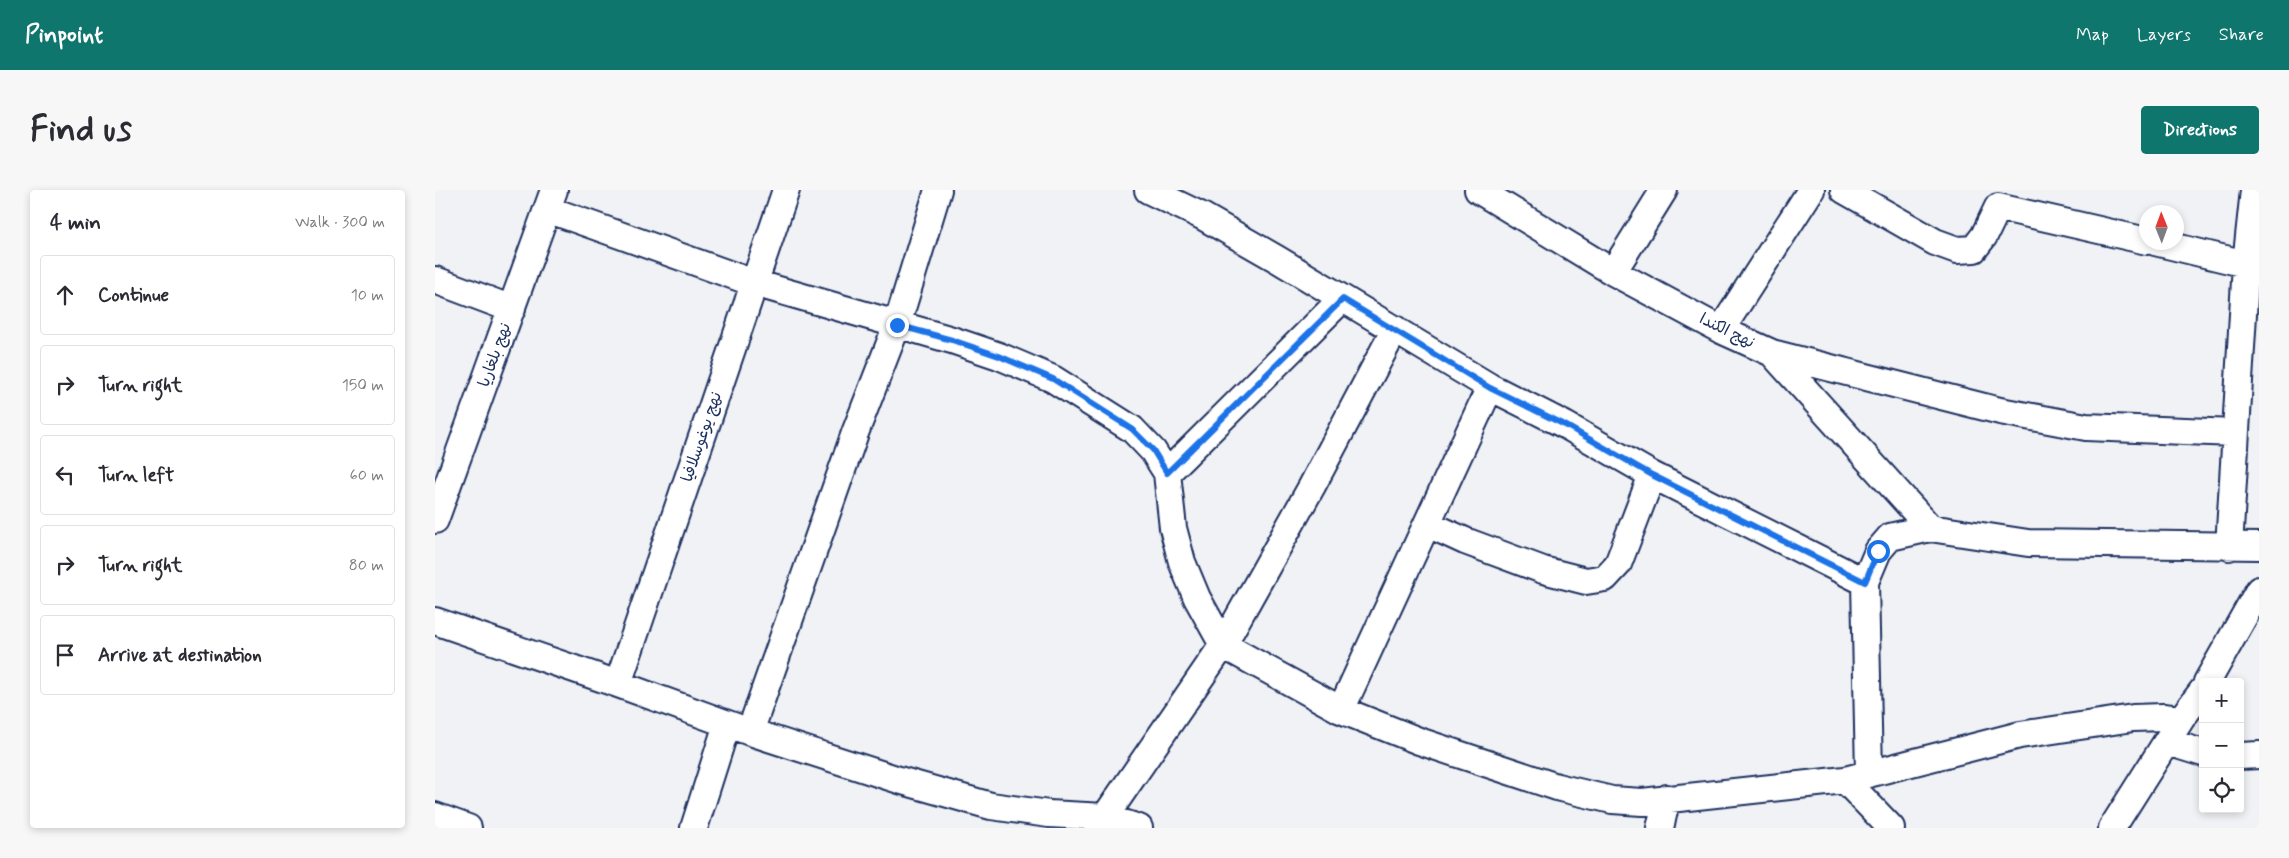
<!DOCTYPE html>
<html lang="en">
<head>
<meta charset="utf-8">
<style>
	:root { --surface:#fff; --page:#f7f7f7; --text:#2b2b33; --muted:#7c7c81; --line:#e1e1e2; --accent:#0f766e }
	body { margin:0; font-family:Mynerve,"Playpen Sans Arabic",sans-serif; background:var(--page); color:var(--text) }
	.controls { position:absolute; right:15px; bottom:15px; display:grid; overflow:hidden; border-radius:5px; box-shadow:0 2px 8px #0003 }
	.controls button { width:45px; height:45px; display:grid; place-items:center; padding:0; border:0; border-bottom:1px solid var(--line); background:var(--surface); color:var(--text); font:25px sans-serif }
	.compass { position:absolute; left:1704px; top:15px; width:45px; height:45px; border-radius:50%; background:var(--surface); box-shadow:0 2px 8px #0003; rotate:359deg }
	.stop { position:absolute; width:15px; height:15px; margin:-11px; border:4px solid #1a73e8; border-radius:50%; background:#fff }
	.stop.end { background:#1a73e8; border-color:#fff; box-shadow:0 1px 5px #0008 }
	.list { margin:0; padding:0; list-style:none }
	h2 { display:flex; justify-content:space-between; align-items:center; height:65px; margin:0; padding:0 20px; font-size:21px }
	h2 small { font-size:16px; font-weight:400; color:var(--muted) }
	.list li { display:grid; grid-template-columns:32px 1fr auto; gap:15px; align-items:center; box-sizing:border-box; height:80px; margin:0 10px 10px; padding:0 10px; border:1px solid var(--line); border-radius:5px }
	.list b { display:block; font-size:19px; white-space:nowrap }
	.list em { font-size:16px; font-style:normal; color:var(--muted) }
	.icon { flex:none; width:28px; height:28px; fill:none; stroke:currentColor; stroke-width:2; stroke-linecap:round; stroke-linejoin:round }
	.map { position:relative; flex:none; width:1824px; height:638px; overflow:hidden; border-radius:5px }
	header { display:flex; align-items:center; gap:30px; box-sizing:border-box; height:70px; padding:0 25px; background:var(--accent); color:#fff }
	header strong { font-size:24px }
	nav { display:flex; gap:28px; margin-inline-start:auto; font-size:18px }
	.intro { display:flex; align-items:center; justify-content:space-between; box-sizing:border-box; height:120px; padding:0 30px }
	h1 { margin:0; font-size:35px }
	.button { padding:12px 22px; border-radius:5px; background:var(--accent); color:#fff; font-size:18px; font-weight:700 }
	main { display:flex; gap:30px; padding:0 30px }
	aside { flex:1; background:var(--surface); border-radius:5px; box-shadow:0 2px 8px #0003 }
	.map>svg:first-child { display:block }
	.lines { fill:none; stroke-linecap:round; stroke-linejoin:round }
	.minor-casing { stroke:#1b2f5e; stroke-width:30 }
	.minor { stroke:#fff; stroke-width:26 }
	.route { stroke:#1a73e8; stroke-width:6 }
	.labels { text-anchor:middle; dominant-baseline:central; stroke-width:4; stroke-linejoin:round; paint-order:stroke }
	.street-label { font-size:16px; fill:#1b2f5e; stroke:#fff }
</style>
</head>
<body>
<header>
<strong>Pinpoint</strong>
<nav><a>Map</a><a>Layers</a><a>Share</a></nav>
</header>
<div class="intro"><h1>Find us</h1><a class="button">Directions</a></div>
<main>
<aside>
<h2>4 min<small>Walk · 300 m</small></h2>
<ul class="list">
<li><svg class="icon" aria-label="ahead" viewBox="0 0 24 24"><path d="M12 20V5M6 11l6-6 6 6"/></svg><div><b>Continue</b></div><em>10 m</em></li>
<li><svg class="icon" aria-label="right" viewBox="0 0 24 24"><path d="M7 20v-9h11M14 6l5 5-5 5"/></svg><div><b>Turn right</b></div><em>150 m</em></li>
<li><svg class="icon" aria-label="left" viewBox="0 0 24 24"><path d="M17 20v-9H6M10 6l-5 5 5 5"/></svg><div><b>Turn left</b></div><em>60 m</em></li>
<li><svg class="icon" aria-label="right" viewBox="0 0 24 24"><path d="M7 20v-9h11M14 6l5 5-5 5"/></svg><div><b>Turn right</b></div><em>80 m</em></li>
<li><svg class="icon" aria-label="arrive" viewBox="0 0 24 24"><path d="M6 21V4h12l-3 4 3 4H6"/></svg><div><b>Arrive at destination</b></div></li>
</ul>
</aside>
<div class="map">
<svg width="1824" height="638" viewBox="0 0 1824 638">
	<rect width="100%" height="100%" fill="#f1f2f5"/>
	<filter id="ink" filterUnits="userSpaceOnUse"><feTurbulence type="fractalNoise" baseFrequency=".02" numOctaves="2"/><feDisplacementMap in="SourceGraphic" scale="10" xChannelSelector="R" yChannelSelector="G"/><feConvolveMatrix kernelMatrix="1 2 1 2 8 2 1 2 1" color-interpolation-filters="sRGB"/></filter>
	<g filter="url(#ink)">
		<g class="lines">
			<g class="minor-casing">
				<path id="minor" d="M 713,0 L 767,26 L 842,69 L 1055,197 L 1130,235 L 1217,285 L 1430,392
					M 1043,0 L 1178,82 L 1286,140 L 1337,163 L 1495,338
					M 1409,0 L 1500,52 L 1522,60 L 1539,59 L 1549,46 L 1563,17 L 1712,51
					M 112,19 L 319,93 L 517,150 L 564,166 L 618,189 L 697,239 L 718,261 L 732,283 L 738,338 L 747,372 L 762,408 L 788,455 L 906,520 L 984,551 L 1122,597 L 1177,610 L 1207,612 L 1410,590 L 1585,545 L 1698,528 L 1728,527 L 1746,529 L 1768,500
					M 1720,52 L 1811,74
					M 1178,82 L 1229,0
					M 0,90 L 77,119
					M 1286,140 L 1376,0
					M 1337,163 L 1565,221 L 1651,237 L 1800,243
					M 732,283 L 907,109
					M 0,330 L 119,0
					M 993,334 L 1030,351 L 1108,380 L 1151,391 L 1170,388 L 1183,374 L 1217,285
					M 1794,357 L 1811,74 L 1819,0
					M 0,431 L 183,494 L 315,542 L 464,590 L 556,616 L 614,624 L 670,627 L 704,638
					M 1772,492 L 1824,400
					M 183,494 L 351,0
					M 906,520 L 1055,197
					M 315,542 L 420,243 L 462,135 L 503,0
					M 1732,552 L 1768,563
					M 1805,566 L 1824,565
					M 1434,584 L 1430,392 L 1443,361 L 1455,347 L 1495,338 L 1593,353 L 1824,356
					M 1410,590 L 1456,638
					M 0,626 L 33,638
					M 670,627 L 788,455 L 877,296 L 960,139
					M 259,638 L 292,534
					M 1225,638 L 1232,608
					M 1677,638 L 1746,529"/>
			</g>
			<use href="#minor" class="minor"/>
		</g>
	</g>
	<g class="lines" filter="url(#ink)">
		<path class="route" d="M 462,135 L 517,150 L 564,166 L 618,189 L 697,239 L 718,260 L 732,283 L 908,109 L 1055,198 L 1130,235 L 1217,285 L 1430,392 L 1443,361"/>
	</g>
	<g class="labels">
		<g class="street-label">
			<text transform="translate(1292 141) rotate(26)">نهج الكندا</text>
			<text transform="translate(60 165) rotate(-70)">نهج بلغاريا</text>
			<text transform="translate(267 247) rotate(-71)">نهج يوغوسلافيا</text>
		</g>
	</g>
</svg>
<div class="controls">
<button>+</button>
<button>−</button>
<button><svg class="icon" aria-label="locate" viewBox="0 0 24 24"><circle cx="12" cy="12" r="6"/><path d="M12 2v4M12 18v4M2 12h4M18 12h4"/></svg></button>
</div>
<svg class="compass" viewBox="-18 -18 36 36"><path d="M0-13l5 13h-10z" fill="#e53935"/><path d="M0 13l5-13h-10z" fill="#7c7c81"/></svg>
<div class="stop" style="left:1443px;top:361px"></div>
<div class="stop end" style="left:462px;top:135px"></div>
</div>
</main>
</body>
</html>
